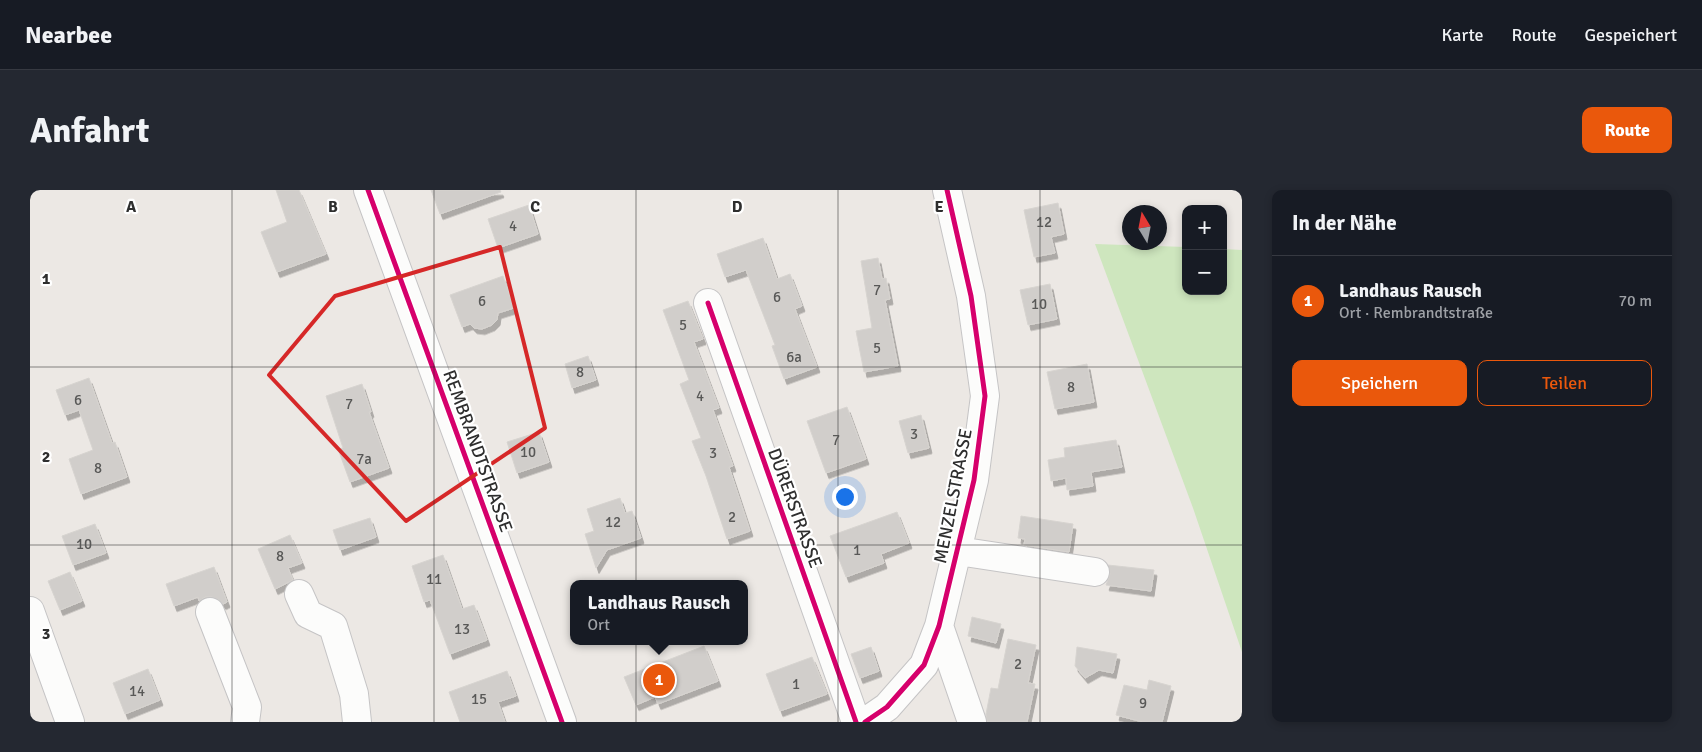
<!DOCTYPE html>
<html lang="de">
<head>
<meta charset="utf-8">
<style>
	:root { --surface:#171b24; --page:#242831; --text:#f1f3f6; --muted:#9ea1a6; --line:#363941; --accent:#ea580c }
	body { margin:0; font-family:Signika,sans-serif; background:var(--page); color:var(--text) }
	.controls { position:absolute; right:15px; top:15px; display:grid; overflow:hidden; border-radius:10px; box-shadow:0 2px 8px #0003 }
	.controls button { width:45px; height:45px; display:grid; place-items:center; padding:0; border:0; border-bottom:1px solid var(--line); background:var(--surface); color:var(--text); font:25px sans-serif }
	.compass { position:absolute; left:1092px; top:15px; width:45px; height:45px; border-radius:50%; background:var(--surface); box-shadow:0 2px 8px #0003; rotate:350deg }
	.you { position:absolute; left:814px; top:306px; width:18px; height:18px; margin:-12px; border:4px solid #fff; border-radius:50%; background:#1a73e8; box-shadow:0 0 0 8px #1a73e833 }
	.badge { display:grid; place-items:center; width:32px; height:32px; border-radius:50%; background:var(--accent); color:#fff; font-size:16px; font-weight:700 }
	.pin { position:absolute; translate:-50% -50%; border:2px solid #fff; box-shadow:0 1px 5px #0006 }
	.popup { position:absolute; left:540px; top:390px; width:178px; height:65px; box-sizing:border-box; display:grid; place-content:center; border-radius:10px; background:var(--surface); filter:drop-shadow(0 1px 4px #0005); font-size:16px; white-space:nowrap; color:var(--muted) }
	.popup b { font-size:19px; color:var(--text) }
	.popup::after { content:''; position:absolute; left:50%; top:100%; margin-left:-10px; border:10px solid transparent; border-top-color:var(--surface) }
	.list { margin:0; padding:0; list-style:none }
	h2 { display:flex; justify-content:space-between; align-items:center; height:65px; margin:0; padding:0 20px; font-size:21px }
	h2 small { font-size:16px; font-weight:400; color:var(--muted) }
	.list li { display:grid; grid-template-columns:32px 1fr auto; gap:15px; align-items:center; box-sizing:border-box; height:90px; padding:0 20px; border-top:1px solid var(--line) }
	.list b { display:block; font-size:19px; white-space:nowrap }
	.list p { margin:0; font-size:16px; white-space:nowrap; color:var(--muted) }
	.list em { font-size:16px; font-style:normal; color:var(--muted) }
	.actions { display:flex; gap:10px; padding:15px 20px }
	.actions a { flex:1; padding:11px 0; border:1px solid var(--accent); border-radius:10px; text-align:center; font-size:18px; color:var(--accent) }
	.actions .main { background:var(--accent); color:#fff }
	.map { position:relative; flex:none; width:1212px; height:532px; overflow:hidden; border-radius:10px }
	header { display:flex; align-items:center; gap:30px; box-sizing:border-box; height:70px; padding:0 25px; background:var(--surface); border-bottom:1px solid var(--line) }
	header strong { font-size:24px }
	nav { display:flex; gap:28px; margin-inline-start:auto; font-size:18px }
	.intro { display:flex; align-items:center; justify-content:space-between; box-sizing:border-box; height:120px; padding:0 30px }
	h1 { margin:0; font-size:35px }
	.button { padding:12px 22px; border-radius:10px; background:var(--accent); color:#fff; font-size:18px; font-weight:700 }
	main { display:flex; gap:30px; padding:0 30px }
	aside { flex:1; background:var(--surface); border-radius:10px; box-shadow:0 2px 8px #0003 }
	.map>svg:first-child { display:block }
	.green { fill:#cee6be }
	.building { fill:#d1cecb; stroke:#d7d4d0; filter:url(#shadow) }
	.lines { fill:none; stroke-linecap:round; stroke-linejoin:round }
	.minor-casing { stroke:#c5c4c5; stroke-width:30 }
	.minor { stroke:#fcfcfb; stroke-width:28 }
	.cycleway-casing { stroke:#fff; stroke-width:8 }
	.cycleway { stroke:#d6006c; stroke-width:5 }
	.marked { fill:none; stroke:#d62828; stroke-width:4; stroke-linejoin:round }
	.grid { fill:none; stroke:#2e2e2e; stroke-width:1; stroke-opacity:0.55 }
	.labels { text-anchor:middle; dominant-baseline:central; stroke-width:4.5; stroke-linejoin:round; paint-order:stroke }
	.number-label { font-size:15px; fill:#585857 }
	.street-label { font-size:18px; fill:#2e2e2e; stroke:#fff }
	.grid-label { font-size:16px; text-anchor:middle; font-weight:bold; fill:#2e2e2e; stroke:#fff; stroke-width:4.5; stroke-linejoin:round; paint-order:stroke }
</style>
</head>
<body>
<header>
<strong>Nearbee</strong>
<nav><a>Karte</a><a>Route</a><a>Gespeichert</a></nav>
</header>
<div class="intro"><h1>Anfahrt</h1><a class="button">Route</a></div>
<main>
<div class="map">
<svg width="1212" height="532" viewBox="0 0 1212 532">
	<defs>
		<filter id="shadow"><feDropShadow dx="3" dy="5.5" stdDeviation="0" flood-color="#0004"/></filter>
	</defs>
	<rect width="100%" height="100%" fill="#ece8e4"/>
	<path class="green" d="M 1065,54 L 1156,57 L 1156,101 L 1193,101 L 1193,59 L 1212,60 L 1212,462 L 1163,318 Z"/>
	<path class="building" d="M 246,0 L 269,0 L 296,64 L 247,82 L 231,42 L 257,32 Z
		M 401,0 L 470,0 L 471,2 L 410,24 Z
		M 1028,13 L 1034,44 L 1021,47 L 1025,63 L 1004,67 L 994,20 Z
		M 499,15 L 508,44 L 468,58 L 458,29 Z
		M 733,48 L 747,89 L 760,84 L 772,116 L 765,119 L 787,177 L 754,189 L 742,156 L 745,155 L 716,80 L 695,87 L 687,64 Z
		M 848,68 L 852,89 L 856,88 L 860,109 L 855,110 L 868,176 L 834,182 L 826,141 L 842,138 L 831,71 Z
		M 473,86 L 484,118 L 468,123 L 467,130 L 462,135 L 452,139 L 444,138 L 440,134 L 432,137 L 420,105 Z
		M 1020,94 L 1027,129 L 998,135 L 990,100 Z
		M 658,111 L 673,149 L 664,152 L 689,218 L 683,220 L 703,276 L 699,277 L 720,341 L 697,349 L 676,286 L 662,251 L 671,248 L 650,194 L 659,190 L 633,120 Z
		M 558,166 L 566,190 L 542,198 L 535,174 Z
		M 1057,174 L 1064,212 L 1025,219 L 1017,182 Z
		M 59,188 L 82,253 L 85,252 L 97,287 L 51,304 L 39,269 L 63,260 L 49,220 L 35,225 L 26,200 Z
		M 332,194 L 341,222 L 339,222 L 359,278 L 320,292 L 308,259 L 313,258 L 296,206 Z
		M 817,217 L 836,269 L 796,283 L 777,231 Z
		M 891,225 L 899,258 L 878,263 L 869,231 Z
		M 509,242 L 519,272 L 487,283 L 477,252 Z
		M 1086,250 L 1092,277 L 1061,282 L 1063,296 L 1037,300 L 1036,288 L 1021,291 L 1018,270 L 1035,267 L 1034,258 Z
		M 590,308 L 595,323 L 602,321 L 611,348 L 577,360 L 566,378 L 555,344 L 564,341 L 557,319 Z
		M 867,322 L 879,353 L 851,364 L 854,373 L 816,387 L 800,346 Z
		M 991,326 L 1043,334 L 1039,362 L 994,355 L 995,349 L 988,348 Z
		M 340,328 L 346,347 L 310,360 L 303,340 Z
		M 65,334 L 76,363 L 43,375 L 32,346 Z
		M 260,345 L 272,373 L 258,378 L 263,390 L 245,399 L 228,359 Z
		M 413,365 L 432,419 L 444,415 L 457,450 L 420,464 L 400,410 L 394,412 L 382,376 Z
		M 1078,375 L 1124,380 L 1121,401 L 1076,395 L 1080,384 Z
		M 184,377 L 197,412 L 193,414 L 189,410 L 182,407 L 175,407 L 169,411 L 168,407 L 144,416 L 136,394 Z
		M 40,382 L 52,411 L 30,420 L 18,391 Z
		M 942,427 L 971,434 L 966,453 L 938,446 Z
		M 978,449 L 1006,455 L 998,493 L 1005,494 L 997,532 L 957,532 L 956,524 L 961,498 L 968,499 Z
		M 674,456 L 688,491 L 628,514 L 625,507 L 606,515 L 594,487 Z
		M 841,457 L 849,481 L 830,488 L 821,464 Z
		M 1047,457 L 1087,464 L 1083,483 L 1069,480 L 1055,488 L 1045,476 Z
		M 782,467 L 797,504 L 750,521 L 736,484 Z
		M 118,479 L 130,510 L 95,524 L 83,493 Z
		M 477,481 L 486,506 L 468,512 L 475,532 L 430,532 L 419,502 Z
		M 1119,490 L 1141,496 L 1132,532 L 1113,532 L 1086,525 L 1094,495 L 1117,500 Z"/>
	<g class="lines">
		<g class="minor-casing">
			<path id="minor" d="M 338,0 L 532,532
				M 678,113 L 826,532
				M 928,361 L 1065,382
				M 269,404 L 278,424 L 303,436 L 324,504 L 327,532
				M 0,421 L 40,532
				M 180,422 L 217,517 L 215,532
				M 909,436 L 942,532
				M 835,532 L 857,517 L 894,475 L 909,436 L 944,290 L 955,206 L 941,106 L 917,0"/>
		</g>
		<use href="#minor" class="minor"/>
		<g class="cycleway-casing">
			<path id="cycleway" d="M 338,0 L 532,532
				M 678,113 L 826,532
				M 835,532 L 857,517 L 894,475 L 909,436 L 944,290 L 955,206 L 941,106 L 917,0"/>
		</g>
		<use href="#cycleway" class="cycleway"/>
	</g>
	<path class="marked" d="M 470,57 L 515,238 L 376,331 L 239,185 L 305,106 Z"/>
	<path class="grid" d="M 202,0 L 202,532M 404,0 L 404,532M 606,0 L 606,532M 808,0 L 808,532M 1010,0 L 1010,532M 0,177 L 1212,177M 0,355 L 1212,355"/>
	<g class="labels">
		<g class="number-label">
			<text x="1014" y="32">12</text>
			<text x="483" y="36">4</text>
			<text x="847" y="100">7</text>
			<text x="747" y="107">6</text>
			<text x="452" y="111">6</text>
			<text x="1009" y="114">10</text>
			<text x="653" y="135">5</text>
			<text x="847" y="158">5</text>
			<text x="764" y="167">6a</text>
			<text x="550" y="182">8</text>
			<text x="1041" y="197">8</text>
			<text x="670" y="206">4</text>
			<text x="48" y="210">6</text>
			<text x="319" y="214">7</text>
			<text x="884" y="244">3</text>
			<text x="806" y="250">7</text>
			<text x="498" y="262">10</text>
			<text x="683" y="263">3</text>
			<text x="334" y="269">7a</text>
			<text x="68" y="278">8</text>
			<text x="702" y="327">2</text>
			<text x="583" y="332">12</text>
			<text x="54" y="354">10</text>
			<text x="827" y="360">1</text>
			<text x="250" y="366">8</text>
			<text x="404" y="389">11</text>
			<text x="432" y="439">13</text>
			<text x="988" y="474">2</text>
			<text x="766" y="494">1</text>
			<text x="107" y="501">14</text>
			<text x="449" y="509">15</text>
			<text x="1113" y="513">9</text>
		</g>
		<g class="street-label">
			<text transform="translate(448 261) rotate(70)">REMBRANDTSTRASSE</text>
			<text transform="translate(923 306) rotate(-79)">MENZELSTRASSE</text>
			<text transform="translate(765 318) rotate(70)">DÜRERSTRASSE</text>
		</g>
	</g>
	<g class="grid-label">
		<text x="101" y="22">A</text>
		<text x="303" y="22">B</text>
		<text x="505" y="22">C</text>
		<text x="707" y="22">D</text>
		<text x="909" y="22">E</text>
		<text x="16" y="94">1</text>
		<text x="16" y="272">2</text>
		<text x="16" y="449">3</text>
	</g>
</svg>
<div class="controls">
<button>+</button>
<button>−</button>
</div>
<svg class="compass" viewBox="-18 -18 36 36"><path d="M0-13l5 13h-10z" fill="#e53935"/><path d="M0 13l5-13h-10z" fill="#9ea1a6"/></svg>
<div class="you"></div>
<div class="pin badge" style="left:629px;top:490px">1</div>
<div class="popup"><b>Landhaus Rausch</b>Ort</div>
</div>
<aside>
<h2>In der Nähe<small></small></h2>
<ul class="list">
<li><span class="badge">1</span><div><b>Landhaus Rausch</b><p>Ort · Rembrandtstraße</p></div><em>70 m</em></li>
</ul>
<div class="actions"><a class="main">Speichern</a><a>Teilen</a></div>
</aside>
</main>
</body>
</html>
